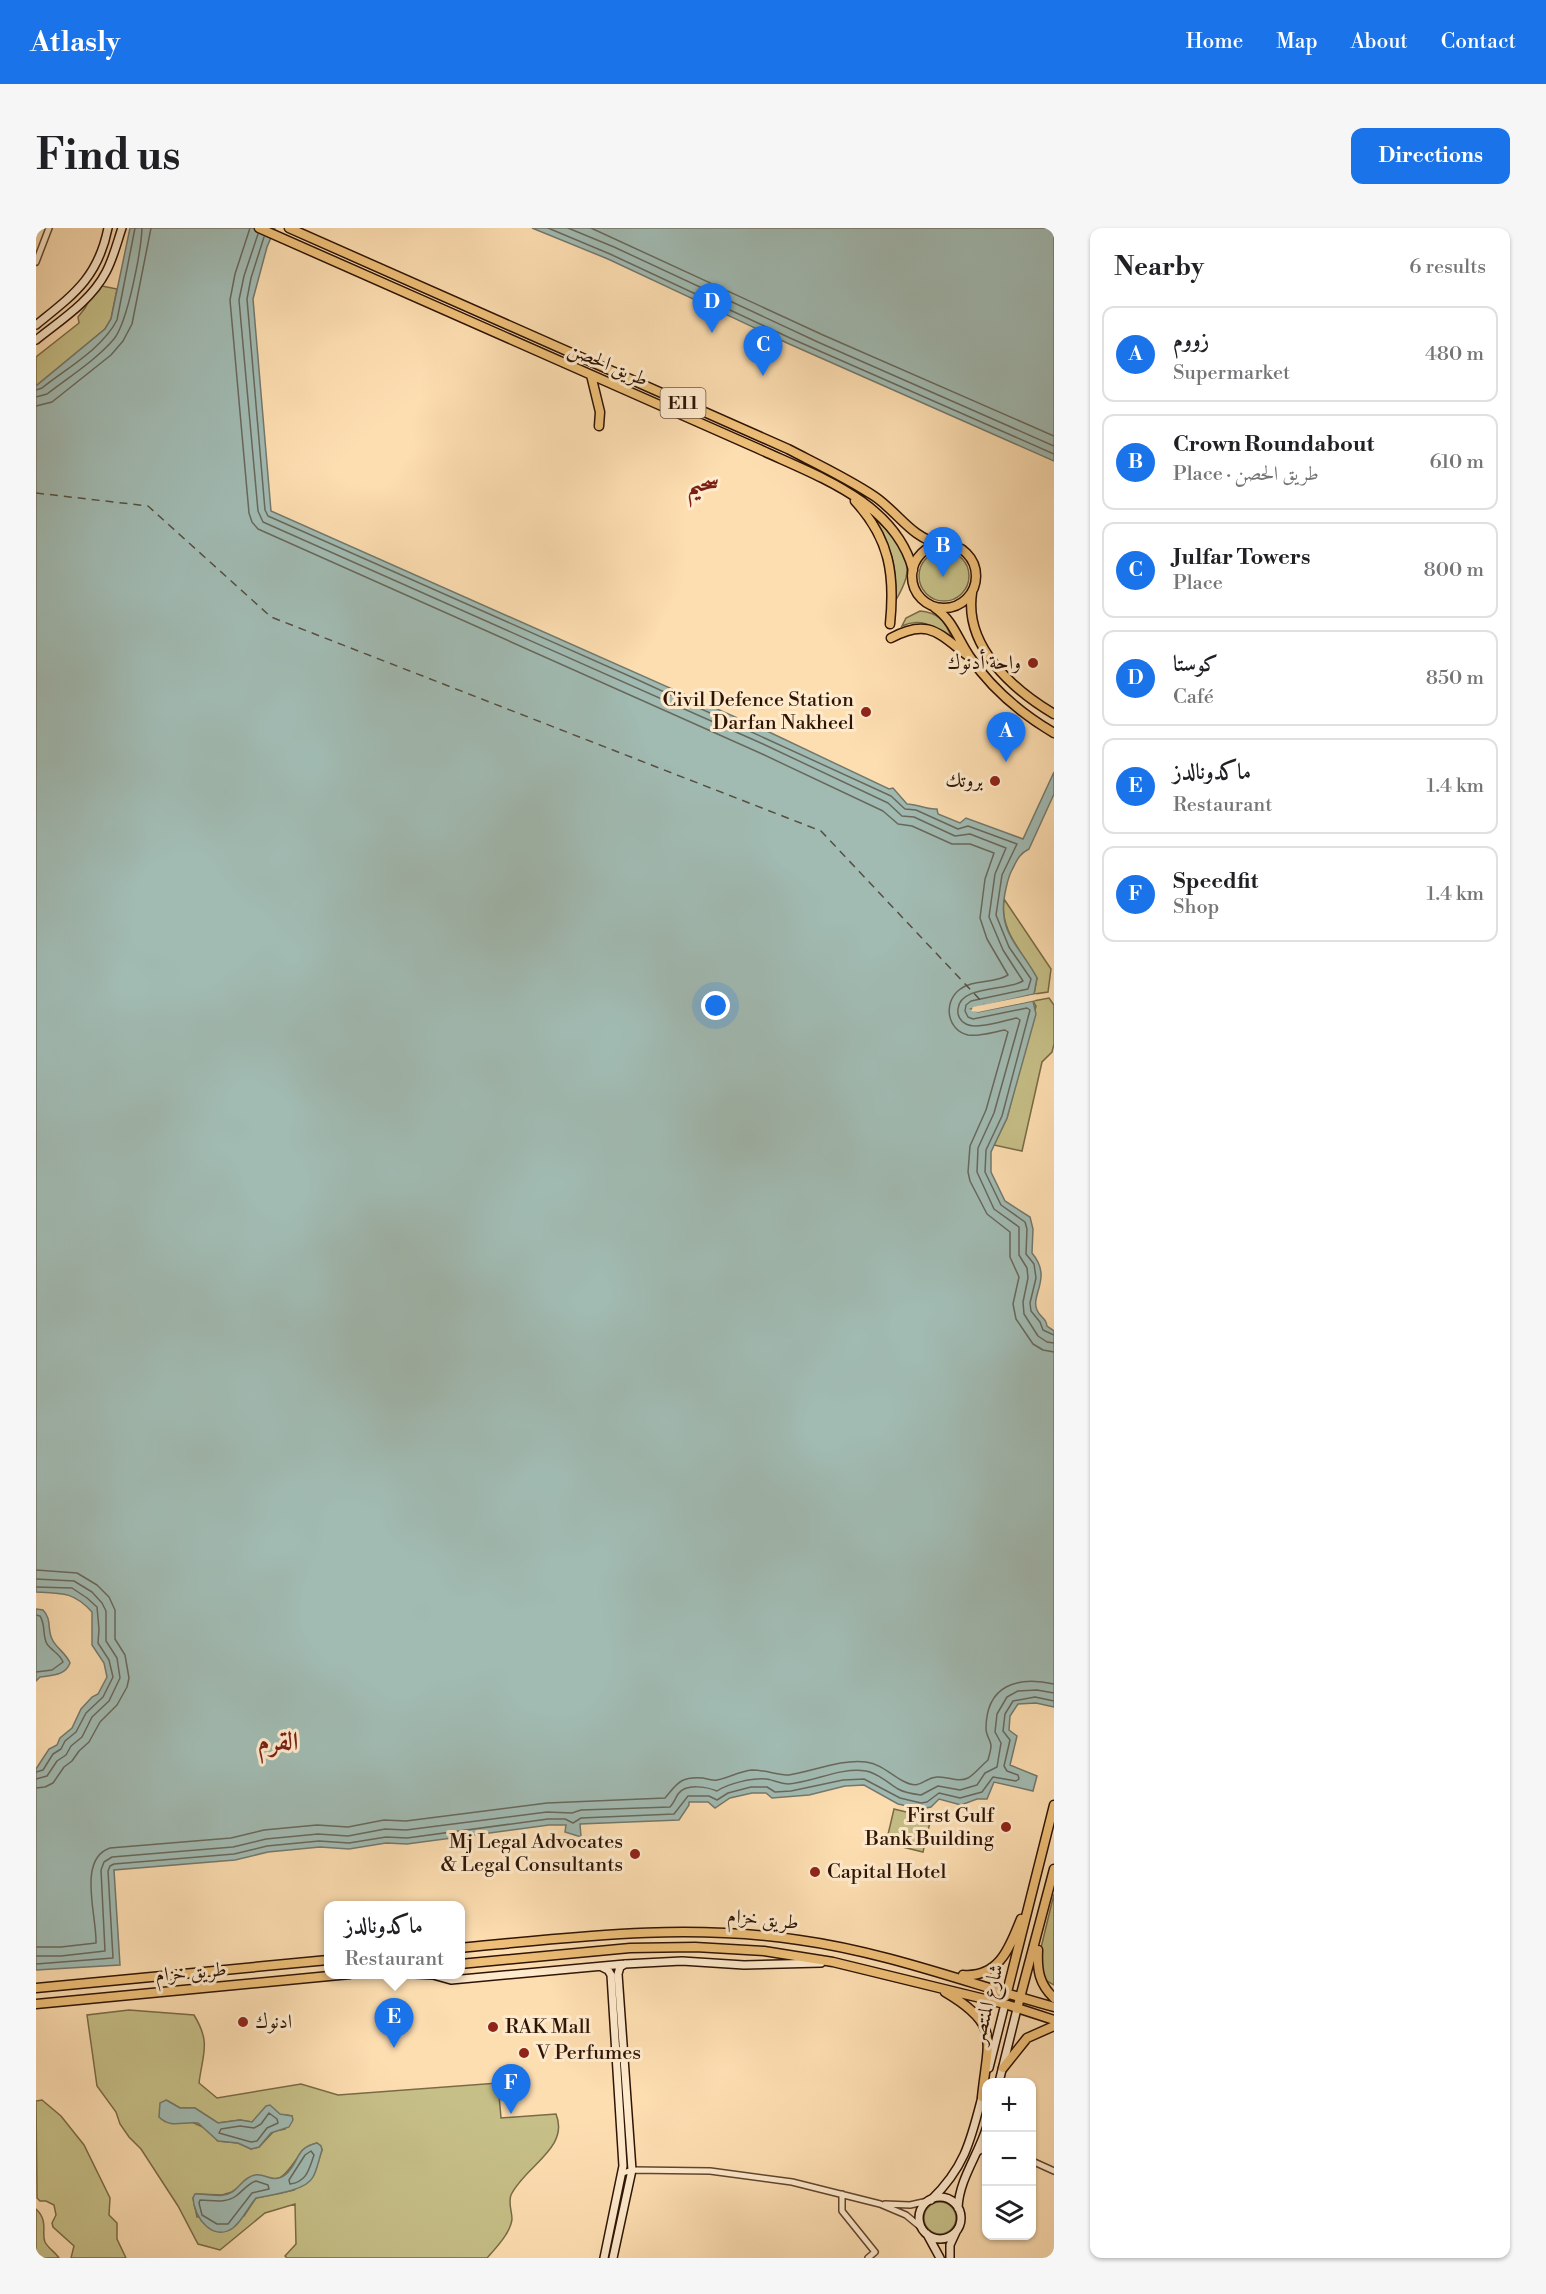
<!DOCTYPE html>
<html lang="en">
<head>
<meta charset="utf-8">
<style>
	:root { --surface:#fff; --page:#f6f6f6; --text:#202124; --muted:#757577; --line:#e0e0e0; --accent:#1a73e8 }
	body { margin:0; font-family:"Libre Bodoni",Amiri,serif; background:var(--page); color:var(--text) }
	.controls { position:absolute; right:18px; bottom:18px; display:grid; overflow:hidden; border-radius:12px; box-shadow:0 2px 4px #0004 }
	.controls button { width:54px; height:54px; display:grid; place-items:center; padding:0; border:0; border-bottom:2px solid var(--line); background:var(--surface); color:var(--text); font:30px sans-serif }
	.you { position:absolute; left:680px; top:778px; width:21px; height:21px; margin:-15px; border:4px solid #fff; border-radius:50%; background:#1a73e8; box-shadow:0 0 0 9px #1a73e833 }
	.badge { display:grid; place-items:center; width:39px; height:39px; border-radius:50%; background:var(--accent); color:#fff; font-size:20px; font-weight:700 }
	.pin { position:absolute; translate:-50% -50px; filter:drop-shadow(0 2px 3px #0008) }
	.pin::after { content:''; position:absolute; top:32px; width:21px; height:18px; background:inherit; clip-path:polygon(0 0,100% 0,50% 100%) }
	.popup { position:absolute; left:288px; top:1673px; width:141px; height:78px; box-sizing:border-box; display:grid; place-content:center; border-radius:12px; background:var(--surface); filter:drop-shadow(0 2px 4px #0005); font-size:20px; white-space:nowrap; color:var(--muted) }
	.popup b { font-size:22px; color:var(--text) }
	.popup::after { content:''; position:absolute; left:50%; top:100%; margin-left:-12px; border:12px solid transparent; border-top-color:var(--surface) }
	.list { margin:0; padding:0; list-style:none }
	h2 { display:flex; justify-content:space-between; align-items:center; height:78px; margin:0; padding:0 24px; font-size:26px }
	h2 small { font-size:20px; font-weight:400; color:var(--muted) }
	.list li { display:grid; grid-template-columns:39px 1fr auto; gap:18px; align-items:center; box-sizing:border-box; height:96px; margin:0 12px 12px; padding:0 12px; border:2px solid var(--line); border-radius:12px }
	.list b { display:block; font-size:22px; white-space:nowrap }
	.list p { margin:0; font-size:20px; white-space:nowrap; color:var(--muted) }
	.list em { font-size:20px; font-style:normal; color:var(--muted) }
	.icon { flex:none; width:33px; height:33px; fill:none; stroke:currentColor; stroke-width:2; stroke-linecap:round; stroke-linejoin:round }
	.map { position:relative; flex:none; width:1018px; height:2030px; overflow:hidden; border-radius:12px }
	header { display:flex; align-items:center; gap:36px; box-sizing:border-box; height:84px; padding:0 30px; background:var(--accent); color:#fff }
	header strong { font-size:28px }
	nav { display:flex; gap:33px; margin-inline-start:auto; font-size:21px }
	.intro { display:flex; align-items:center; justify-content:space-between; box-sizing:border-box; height:144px; padding:0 36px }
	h1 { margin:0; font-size:42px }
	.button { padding:15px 27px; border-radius:12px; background:var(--accent); color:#fff; font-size:21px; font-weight:700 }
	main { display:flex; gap:36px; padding:0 36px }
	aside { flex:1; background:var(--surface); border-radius:12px; box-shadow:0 2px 4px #0004 }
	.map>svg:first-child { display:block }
	.green { fill:#c6bf87; stroke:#7a6a46; stroke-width:1.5; fill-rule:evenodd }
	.water { fill:#a1bbb3; stroke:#73786d; stroke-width:1.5 }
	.pier { fill:#fddeb1 }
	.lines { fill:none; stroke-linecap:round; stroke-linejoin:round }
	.shore { stroke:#68685c; stroke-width:1.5 }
	.ferry { stroke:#574e42; stroke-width:1.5; stroke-dasharray:8 6; stroke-linecap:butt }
	.street-casing { stroke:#624630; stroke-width:8 }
	.secondary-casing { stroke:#2f1405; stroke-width:10 }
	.primary-casing { stroke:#2f1405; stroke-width:11 }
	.street { stroke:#feeacc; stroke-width:5 }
	.secondary { stroke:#feeacc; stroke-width:7 }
	.primary { stroke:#eebf78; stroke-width:8 }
	.poi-dot { fill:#8f2418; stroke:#feeacc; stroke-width:2 }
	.labels { text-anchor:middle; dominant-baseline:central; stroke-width:6; stroke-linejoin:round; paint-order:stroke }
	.shield { fill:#feeacc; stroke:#6d5441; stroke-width:1.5 }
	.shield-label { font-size:18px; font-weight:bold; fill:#2f1405 }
	.street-label { font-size:20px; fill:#2f1405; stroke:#feeacc }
	.poi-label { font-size:20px; fill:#2f1405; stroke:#feeacc; text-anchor:end }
	.district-label { font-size:26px; font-weight:bold; fill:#7a1f14; stroke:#feeacc }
</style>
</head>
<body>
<header>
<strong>Atlasly</strong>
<nav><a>Home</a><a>Map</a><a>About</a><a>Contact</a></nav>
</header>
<div class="intro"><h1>Find us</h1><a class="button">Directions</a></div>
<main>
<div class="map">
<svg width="1018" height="2030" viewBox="0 0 1018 2030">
	<rect width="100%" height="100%" fill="#fddeb1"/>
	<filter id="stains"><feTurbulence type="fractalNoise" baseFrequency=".00333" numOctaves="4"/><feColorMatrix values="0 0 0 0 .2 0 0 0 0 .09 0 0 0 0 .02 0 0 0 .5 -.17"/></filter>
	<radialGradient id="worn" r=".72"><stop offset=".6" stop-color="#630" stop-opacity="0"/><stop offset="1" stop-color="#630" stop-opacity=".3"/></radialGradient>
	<path class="green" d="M 61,57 L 81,61 L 75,91 L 69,101 L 0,158 L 0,129 L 43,95 L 42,89 L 49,80 Z
		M 836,288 C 853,303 876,325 870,350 C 868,357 864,365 860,372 L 859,372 C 862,340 854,314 836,288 Z
		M883 348a25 25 0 1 1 50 0a25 25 0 1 1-50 0Z
		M 884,383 C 901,384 910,393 915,409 C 899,399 885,389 866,398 L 870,390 Z
		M 968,671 L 1015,741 L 1012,764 L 998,766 L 1001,750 C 987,724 963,703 968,671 Z
		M 1013,770 L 1018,777 L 1018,816 L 1016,824 L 1006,834 L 986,923 L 958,917 L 971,890 L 1000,778 L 997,773 Z
		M 858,1581 L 895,1590 L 887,1624 L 850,1615 Z
		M 1018,1666 L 1018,1757 L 1009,1752 L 1003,1728 Z
		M 93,1782 L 158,1787 C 175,1815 167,1824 163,1855 L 181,1870 L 265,1856 L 302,1867 L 462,1855 L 465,1890 L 520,1886 C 534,1920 489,1938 475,1967 C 472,1975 476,1983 476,1991 C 475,2004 460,2020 451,2030 L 251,2030 L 249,2028 L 260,2016 L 259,1976 L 229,1985 L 184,2022 L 162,2016 L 142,1978 L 105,1921 L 93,1909 L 84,1896 L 80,1884 L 61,1858 L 51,1787 ZM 130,1872 L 144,1880 L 159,1880 L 182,1895 L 204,1892 L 216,1894 C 227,1887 243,1885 256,1888 L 249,1901 L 238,1903 L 223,1919 L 215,1921 L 202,1915 L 182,1913 L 169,1900 L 158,1895 ZM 281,1915 L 285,1918 L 286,1922 L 282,1934 L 258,1962 L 220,1970 L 208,1988 L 161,1989 L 157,1970 L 160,1966 L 186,1967 L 196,1964 L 222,1947 C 256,1965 254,1921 281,1915 Z
		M 6,1872 L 25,1888 L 48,1917 L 74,1970 L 73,1987 L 81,1995 L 81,2011 L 90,2030 L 35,2030 L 38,2018 L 17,1999 L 16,1995 L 20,1987 L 18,1977 L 10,1973 L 4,1973 L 1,1970 L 0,1873 Z
		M888 1990a16 16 0 1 1 32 0a16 16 0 1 1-32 0Z
		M 0,1981 C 13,1993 5,2005 9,2014 C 12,2020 19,2024 23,2030 L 2,2030 L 0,2026 Z"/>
	<path class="water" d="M 94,0 L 239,0 L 231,19 L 217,71 L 235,283 L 733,504 L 853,561 L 857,560 L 871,576 C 882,576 890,582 901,581 L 902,586 L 924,595 L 930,590 L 987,611 L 1018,544 L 1018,566 L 993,621 C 983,626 981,632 976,642 C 972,649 971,656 969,665 C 961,705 984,718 1001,750 L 998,766 L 935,781 L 942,784 L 997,773 L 1000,786 L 971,890 L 955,924 L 955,944 L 969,973 L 994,989 L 997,1001 L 996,1025 C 1017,1050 994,1067 1001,1082 C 1004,1090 1010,1089 1011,1098 L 1018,1103 L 1018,1479 L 1000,1475 L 982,1476 L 974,1488 L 973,1502 L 981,1508 L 974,1537 L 1001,1548 L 997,1563 L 958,1554 L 951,1571 L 941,1571 L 925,1577 L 903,1571 L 895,1579 L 885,1581 L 862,1576 L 828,1557 L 809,1558 L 773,1567 L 736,1570 L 730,1565 L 716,1565 L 694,1570 L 679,1580 L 672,1574 L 653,1574 L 653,1577 L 643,1592 L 544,1596 L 545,1609 L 529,1604 L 530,1597 L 513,1597 L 371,1616 L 350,1615 L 313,1621 L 284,1619 L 232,1624 L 199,1632 L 78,1642 L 84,1737 L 0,1742 L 0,1541 L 13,1521 L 21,1517 L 24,1510 L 36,1500 L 45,1481 L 56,1469 L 62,1466 L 71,1449 L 68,1435 L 56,1417 L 56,1384 C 38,1364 26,1365 0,1364 L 0,158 L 69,101 L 75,91 Z
		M 496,0 L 1018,0 L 1018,233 L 751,115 L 572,31 Z
		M 0,1381 L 7,1382 C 16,1391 11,1401 16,1411 C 20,1420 30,1425 34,1435 C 29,1448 16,1447 4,1449 L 0,1453 Z
		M 130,1872 L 144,1880 L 159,1880 L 182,1895 L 204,1892 L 216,1894 L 230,1878 L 234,1877 L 244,1886 L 256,1888 L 257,1892 L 253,1899 L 235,1905 L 223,1919 L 215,1921 L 202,1915 L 182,1913 L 162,1895 C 147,1893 135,1901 123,1889 L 124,1875 Z
		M 281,1915 L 285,1918 L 286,1922 C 283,1931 281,1942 277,1949 C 270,1963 234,1967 220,1970 C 212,1979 207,1992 197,2000 C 177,2014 158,1990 157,1970 L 159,1966 C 172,1965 185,1971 196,1964 C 204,1959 208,1949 219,1947 C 230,1945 237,1956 249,1947 C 264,1935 258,1920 281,1915 Z"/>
	<path class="pier" d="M 1001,766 L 997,770 L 1000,772 L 942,784 L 935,783 L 937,779 Z"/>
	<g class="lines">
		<path class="shore" d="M 214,0 L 199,46 L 194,72 L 213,285 L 216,294 L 222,301 L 724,525 L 847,583 L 862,596 L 876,598 L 916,616 L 934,616 L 958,625 L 949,651 L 944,690 L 951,711 L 972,747 C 958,756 936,751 923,762 C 907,775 911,802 932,807 C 943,809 957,804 969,802 L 972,804 L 950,882 L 934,918 L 932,944 L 934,953 L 951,986 L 974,1004 L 974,1029 L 983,1049 L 977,1076 L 980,1091 L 997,1116 L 1007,1122 L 1018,1124
			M 512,0 L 574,26 L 754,110 L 1018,226
			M 532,0 L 578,19 L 784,115 L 1018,218
			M 555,0 L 787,107 L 1018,208
			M 222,6 L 208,48 L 203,72 L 222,283 L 227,294 L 727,516 L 852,575 L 866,588 L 878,589 L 919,608 L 934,606 L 970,620 L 959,646 L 953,689 L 967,722 L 987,753 C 971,763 924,757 922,781 C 921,787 924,793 930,796 C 940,802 969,792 981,790 L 984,792 L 958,885 L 942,920 L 941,944 L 958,981 L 983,999 L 983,1027 L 991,1040 L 992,1050 L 987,1074 L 988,1086 L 1002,1108 L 1011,1114 L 1018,1115
			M 228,9 L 215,50 L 211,71 L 229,282 L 232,288 L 600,451 L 855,568 L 869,581 L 880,582 L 922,601 L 932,598 L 981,616 L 966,647 L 960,687 L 973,719 L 995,751 L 992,761 L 935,773 L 930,777 L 929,783 L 932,789 L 937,791 L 991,780 L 994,782 L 966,888 L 950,922 L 949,944 L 965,977 L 989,994 L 991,1001 L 990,1026 L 998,1036 L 1000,1050 L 994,1075 L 995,1083 L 1004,1094 L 1007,1102 L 1018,1107
			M 0,162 L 6,160 C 31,140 66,121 81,92 L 99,0
			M 0,169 L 11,166 C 33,149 60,132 78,111 C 92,93 105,23 106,0
			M 0,178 L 16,174 L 75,127 L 87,113 L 96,96 L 115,0
			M 0,1342 L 41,1345 L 61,1357 L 73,1369 L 79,1382 L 79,1411 L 89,1427 L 93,1450 L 91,1459 L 81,1477 L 64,1494 L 53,1514 L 43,1523 L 36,1533 L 28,1539 L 17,1555 L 9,1559 L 0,1560
			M 0,1351 L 38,1353 L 56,1364 L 66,1375 L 70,1383 L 70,1413 L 81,1430 L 84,1450 L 73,1473 L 56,1489 L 46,1509 L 35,1518 L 30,1527 L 21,1533 L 11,1548 L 0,1551
			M 0,1359 L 36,1360 L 51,1370 L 61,1379 L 63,1401 L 62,1415 L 73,1432 L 77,1449 L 67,1469 L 50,1485 L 40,1504 L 29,1513 L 25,1521 L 17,1526 L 7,1542 L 0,1544
			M 0,1387 L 4,1388 C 10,1397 6,1407 11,1416 C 16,1423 24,1426 27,1434 L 16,1442 L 0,1444
			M 0,1719 L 25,1719 L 60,1715 C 61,1688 41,1631 74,1620 L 195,1610 L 228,1602 L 281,1597 L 312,1599 L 348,1592 L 370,1593 L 511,1575 L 629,1570 C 641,1556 644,1548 667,1550 C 671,1551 677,1553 681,1552 C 692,1550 704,1543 716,1542 C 730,1542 741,1547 753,1547 C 778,1543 805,1531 830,1534 C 845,1536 855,1547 867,1553 C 886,1563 886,1550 901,1549 C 913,1548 921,1555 932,1550 C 937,1548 946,1537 952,1532 C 953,1528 955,1522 955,1518 C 955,1513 950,1507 950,1501 C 950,1457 981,1448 1018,1456
			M 0,1728 L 25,1728 L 69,1723 L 65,1642 L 68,1634 L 76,1629 L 197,1619 L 230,1611 L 282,1606 L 312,1608 L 349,1601 L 370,1602 L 511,1584 L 536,1585 L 545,1582 L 634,1579 C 638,1575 639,1571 642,1566 C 650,1555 671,1559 681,1563 C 693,1555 716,1550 730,1551 C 739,1552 743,1556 752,1556 C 778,1554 804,1539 830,1543 C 842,1545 852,1555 862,1561 C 869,1565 877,1566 885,1567 L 902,1558 L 924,1562 L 941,1557 L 949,1545 L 961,1539 L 965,1515 L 959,1504 L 961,1486 L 971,1469 L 982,1463 L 1001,1462 L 1018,1465
			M 0,1736 L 77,1730 L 72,1643 L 74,1638 L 78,1636 L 198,1626 L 231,1618 L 283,1613 L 313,1615 L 350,1609 L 371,1610 L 512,1591 L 529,1591 L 537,1595 L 545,1590 L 638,1586 L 652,1568 L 673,1568 L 681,1572 L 692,1565 L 715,1559 L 731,1559 L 739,1564 L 755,1563 L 807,1552 L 828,1551 L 864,1570 L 885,1575 L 891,1574 L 903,1565 L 924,1570 L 946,1564 L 957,1549 L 980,1553 L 983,1551 L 982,1547 L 971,1543 L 968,1538 L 974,1512 L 967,1503 L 969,1486 L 977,1473 L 999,1469 L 1018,1473
			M 233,1885 L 241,1891 L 242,1895 L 231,1900 L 221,1913 L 215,1914 L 183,1905 L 185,1901 L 204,1898 L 218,1900 L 225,1896 Z
			M 275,1923 L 278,1927 C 273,1941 271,1954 254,1956 L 253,1952 L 269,1927 Z
			M 220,1953 L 232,1957 L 233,1961 L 216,1965 L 192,1996 L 181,1996 L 166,1987 L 163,1975 L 164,1972 C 176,1972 189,1976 200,1968 C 207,1963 211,1956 220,1953 Z"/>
		<path class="ferry" d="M 0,265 L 112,278 L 235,389 L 785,603 L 948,776"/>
		<g class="street-casing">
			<path id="street" d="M 0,34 L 13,0
				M 942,1924 L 951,1919
				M 996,1933 L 1018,1943
				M 587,1945 L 596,1942 L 674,1943 L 756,1954 L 844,1976 L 870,1987 L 887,2001
				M 806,1966 L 806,1983 L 839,2024 L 832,2030
				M 849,1976 L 874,1977 L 892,1973"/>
		</g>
		<g class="secondary-casing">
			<path id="secondary" d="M 0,97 C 37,67 62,50 72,0
				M 0,112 C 25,92 55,73 70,44 C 77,31 81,15 86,0
				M 566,1739 L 572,1742 L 575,1747 L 587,1938 L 568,2030
				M 378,1746 L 397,1747 L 415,1752 L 589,1736 L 646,1733 L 708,1737 L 785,1735
				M 953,1840 L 969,1776
				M 963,1854 L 981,1781
				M883 1990a21 21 0 1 1 42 0a21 21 0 1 1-42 0Z
				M 895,1972 C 930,1938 935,1911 947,1865
				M 922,1980 C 923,1951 943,1926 951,1898
				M 891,2006 L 904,2030
				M 577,2030 L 596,1942 L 582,1746 L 584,1739 L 589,1736
				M 914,2030 L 914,2017 L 920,2004"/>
		</g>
		<g class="primary-casing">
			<path id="primary" d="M 223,0 L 723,221 C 781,248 859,274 877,342
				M 253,0 L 752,221 C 781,236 811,250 838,268 C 862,284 876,311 905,316
				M 555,147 L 564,184 L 563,198
				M 819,273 C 854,311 859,347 854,396
				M876 348a32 32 0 1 1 64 0a32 32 0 1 1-64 0Z
				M 936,365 C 928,418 976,461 1018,486
				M 899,380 C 917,392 922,412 934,429 C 955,460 986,486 1018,505
				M 855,410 C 892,390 902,405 931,427
				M 424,1720 C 539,1709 648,1695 763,1712 C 850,1724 934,1756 1018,1779
				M 1002,1722 C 1001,1742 1003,1756 1018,1770
				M 424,1736 L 594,1720 L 659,1719 L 728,1723 L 797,1734 L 969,1776 L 1018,1792
				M 927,1747 C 964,1750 974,1718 985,1691
				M 0,1760 L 292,1732
				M 909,1764 C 965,1797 952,1811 946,1869
				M 970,1768 L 1018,1577
				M 0,1776 L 314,1746
				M 981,1781 L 1018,1641
				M 967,1840 L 991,1810 L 1018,1798"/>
		</g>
		<use href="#street" class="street"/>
		<use href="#secondary" class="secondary"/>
		<use href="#primary" class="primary"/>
	</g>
	<g class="poi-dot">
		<circle cx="997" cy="435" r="6"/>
		<circle cx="830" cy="484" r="6"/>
		<circle cx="959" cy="553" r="6"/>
		<circle cx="970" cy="1599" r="6"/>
		<circle cx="599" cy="1626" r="6"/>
		<circle cx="779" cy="1644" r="6"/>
		<circle cx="207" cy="1794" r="6"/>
		<circle cx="457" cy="1799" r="6"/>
		<circle cx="488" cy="1825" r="6"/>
	</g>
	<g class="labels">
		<rect class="shield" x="624.5" y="160" width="45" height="30" rx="4.5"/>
		<g class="shield-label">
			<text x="647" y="175">E11</text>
		</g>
		<g class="street-label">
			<text transform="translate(572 137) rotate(23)">طريق الحصن</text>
			<text transform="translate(727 1692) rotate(6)">طريق خزام</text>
			<text transform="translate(155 1745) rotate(-5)">طريق خزام</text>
			<text transform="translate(952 1776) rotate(-76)">شارع المنتصر</text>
		</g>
		<g class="poi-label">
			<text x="985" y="435">واحة أدنوك</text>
			<text x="818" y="472">Civil Defence Station<tspan x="818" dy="23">Darfan Nakheel</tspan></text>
			<text x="947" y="553">بروتك</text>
			<text x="958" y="1588">First Gulf<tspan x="958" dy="23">Bank Building</tspan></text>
			<text x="587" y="1614">Mj Legal Advocates<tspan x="587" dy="23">&amp; Legal Consultants</tspan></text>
			<text x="791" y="1644" text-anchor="start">Capital Hotel</text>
			<text x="219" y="1794" text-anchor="start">ادنوك</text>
			<text x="469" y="1799" text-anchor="start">RAK Mall</text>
			<text x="500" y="1825" text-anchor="start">V Perfumes</text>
		</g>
		<g class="district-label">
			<text x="667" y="255">سحيم</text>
			<text x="242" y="1514">القرم</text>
		</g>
	</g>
	<rect width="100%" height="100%" filter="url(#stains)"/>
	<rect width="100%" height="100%" fill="url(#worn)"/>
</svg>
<div class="controls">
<button>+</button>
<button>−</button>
<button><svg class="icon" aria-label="layers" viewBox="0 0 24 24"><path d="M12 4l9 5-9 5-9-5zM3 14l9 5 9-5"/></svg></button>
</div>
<div class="you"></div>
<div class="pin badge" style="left:970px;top:534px">A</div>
<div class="pin badge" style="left:907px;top:349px">B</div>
<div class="pin badge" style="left:727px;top:148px">C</div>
<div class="pin badge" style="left:676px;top:105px">D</div>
<div class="pin badge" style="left:358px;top:1820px">E</div>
<div class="popup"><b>ماكدونالدز</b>Restaurant</div>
<div class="pin badge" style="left:475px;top:1886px">F</div>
</div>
<aside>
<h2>Nearby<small>6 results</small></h2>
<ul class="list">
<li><span class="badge">A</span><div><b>زووم</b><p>Supermarket</p></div><em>480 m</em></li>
<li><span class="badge">B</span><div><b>Crown Roundabout</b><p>Place · طريق الحصن</p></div><em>610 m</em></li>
<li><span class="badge">C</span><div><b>Julfar Towers</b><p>Place</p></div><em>800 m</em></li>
<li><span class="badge">D</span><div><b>كوستا</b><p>Café</p></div><em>850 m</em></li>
<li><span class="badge">E</span><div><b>ماكدونالدز</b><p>Restaurant</p></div><em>1.4 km</em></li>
<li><span class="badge">F</span><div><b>Speedfit</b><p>Shop</p></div><em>1.4 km</em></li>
</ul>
</aside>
</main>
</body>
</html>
